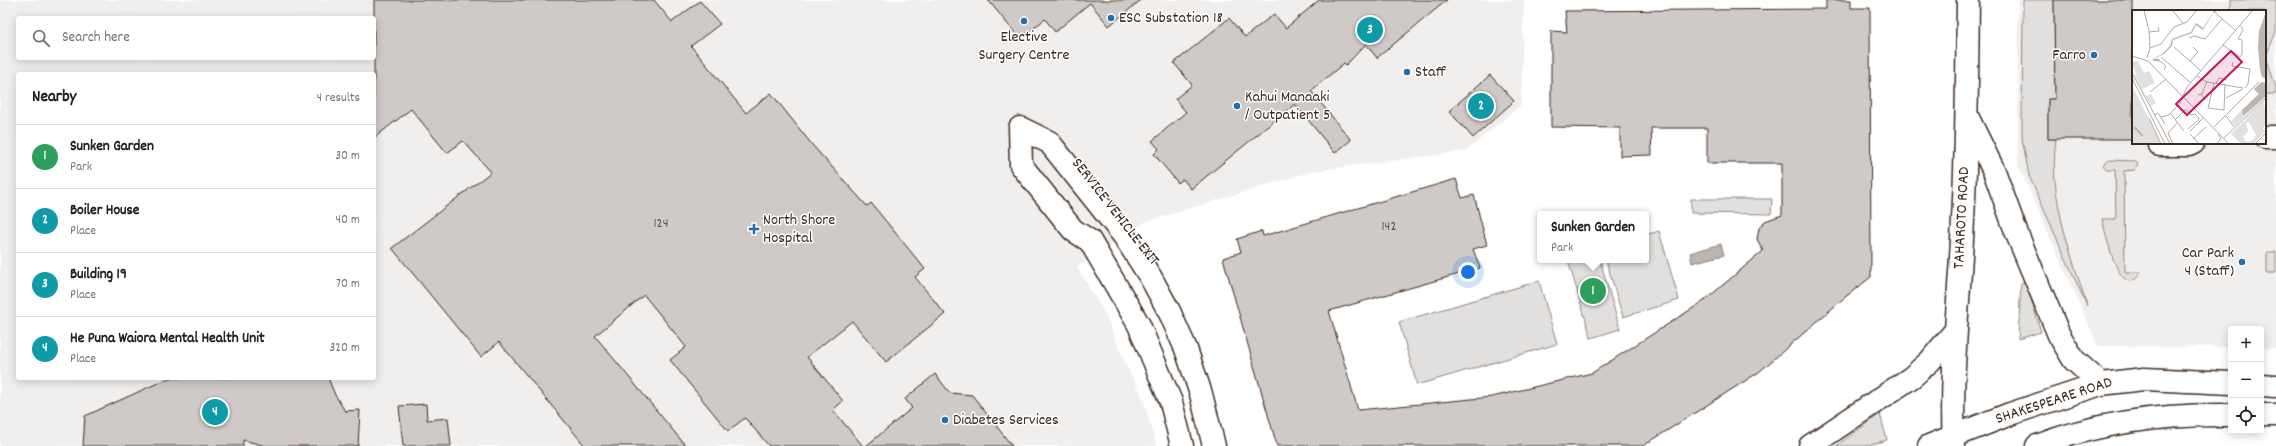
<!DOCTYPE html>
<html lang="en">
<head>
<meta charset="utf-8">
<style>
	:root { --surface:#fff; --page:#f6f6f6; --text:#222; --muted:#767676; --line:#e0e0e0; --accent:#ea580c }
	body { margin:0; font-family:Dekko,sans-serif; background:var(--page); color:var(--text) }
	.controls { position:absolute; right:12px; bottom:12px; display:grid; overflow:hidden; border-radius:4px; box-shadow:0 2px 10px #0003 }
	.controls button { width:36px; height:36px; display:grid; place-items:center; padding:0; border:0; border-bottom:1px solid var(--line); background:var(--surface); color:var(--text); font:20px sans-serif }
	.you { position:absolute; left:1468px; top:272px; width:14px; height:14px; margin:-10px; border:3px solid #fff; border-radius:50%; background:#1a73e8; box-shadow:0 0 0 6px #1a73e833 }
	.badge { display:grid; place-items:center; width:26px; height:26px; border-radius:50%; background:var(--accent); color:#fff; font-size:13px; font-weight:700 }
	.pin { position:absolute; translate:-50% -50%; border:2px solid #fff; box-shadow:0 1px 4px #0006 }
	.popup { position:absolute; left:1537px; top:211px; width:112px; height:52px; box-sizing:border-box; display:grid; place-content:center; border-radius:4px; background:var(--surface); filter:drop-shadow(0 1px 3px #0005); font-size:13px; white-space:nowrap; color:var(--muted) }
	.popup b { font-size:15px; color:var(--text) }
	.popup::after { content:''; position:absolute; left:50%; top:100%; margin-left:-8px; border:8px solid transparent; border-top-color:var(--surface) }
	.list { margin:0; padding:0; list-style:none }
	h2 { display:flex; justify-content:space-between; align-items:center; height:52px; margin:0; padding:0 16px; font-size:17px }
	h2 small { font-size:13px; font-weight:400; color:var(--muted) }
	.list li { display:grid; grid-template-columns:26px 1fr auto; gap:12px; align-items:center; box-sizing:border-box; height:64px; padding:0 16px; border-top:1px solid var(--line) }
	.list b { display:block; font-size:15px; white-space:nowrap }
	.list p { margin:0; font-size:13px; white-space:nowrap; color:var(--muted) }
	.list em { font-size:13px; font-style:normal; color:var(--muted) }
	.icon { flex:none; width:22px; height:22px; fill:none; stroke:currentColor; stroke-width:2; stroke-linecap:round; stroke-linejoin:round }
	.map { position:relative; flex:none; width:2276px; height:446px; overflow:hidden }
	.search { position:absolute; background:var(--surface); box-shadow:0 2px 10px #0003; left:16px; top:16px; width:360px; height:44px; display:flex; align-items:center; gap:10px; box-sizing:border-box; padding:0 14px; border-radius:4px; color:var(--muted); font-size:15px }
	.panel { position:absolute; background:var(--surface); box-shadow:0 2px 10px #0003; left:16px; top:72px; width:360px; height:308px; border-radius:4px }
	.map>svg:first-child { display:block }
	.built { fill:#f1efee; fill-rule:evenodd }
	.green { fill:#e2e0de; stroke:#8e857e }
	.water { fill:#bcb6b3; stroke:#887e77 }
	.building { fill:#cfcac7; stroke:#3b2a1e }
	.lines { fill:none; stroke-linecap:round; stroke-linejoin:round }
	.street-casing { stroke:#3b2a1e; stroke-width:25 }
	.secondary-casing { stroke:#3b2a1e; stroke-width:25 }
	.primary-casing { stroke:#3b2a1e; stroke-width:25 }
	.street { stroke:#fff; stroke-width:22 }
	.secondary { stroke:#fff; stroke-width:22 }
	.primary { stroke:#fff; stroke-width:22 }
	.poi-dot { fill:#1f6fb2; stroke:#fff; stroke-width:1.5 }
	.labels { text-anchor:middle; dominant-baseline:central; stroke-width:3; stroke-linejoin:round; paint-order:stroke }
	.number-label { font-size:14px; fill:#605248 }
	.poi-label { font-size:16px; fill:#3b2a1e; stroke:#fff; text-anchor:start }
	.street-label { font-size:16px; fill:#3b2a1e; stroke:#fff }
	.inset-river { fill:none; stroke:#bcb6b3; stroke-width:2 }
	.inset-road { fill:none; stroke:#b1aaa5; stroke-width:1 }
	.view { fill:#c2185b; fill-opacity:0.15; stroke:#c2185b; stroke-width:2 }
	.inset-edge { fill:none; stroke:#3b2a1e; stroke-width:2 }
</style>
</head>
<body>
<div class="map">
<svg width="2276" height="446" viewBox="0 0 2276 446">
	<rect width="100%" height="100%" fill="#fff"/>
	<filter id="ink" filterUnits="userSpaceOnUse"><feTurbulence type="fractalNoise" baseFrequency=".025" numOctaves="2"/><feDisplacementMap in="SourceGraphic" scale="8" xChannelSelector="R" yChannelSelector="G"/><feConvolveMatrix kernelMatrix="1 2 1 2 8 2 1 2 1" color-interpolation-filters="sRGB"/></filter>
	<g filter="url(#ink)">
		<path class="built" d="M 0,0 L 1524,0 L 1521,105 L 1466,151 L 1313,171 L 1145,222 L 1077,267 L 1105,314 L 1128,369 L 1142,395 L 1157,446 L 0,446 ZM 18,18 L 374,18 L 374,58 L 18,58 ZM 18,74 L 374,74 L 374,378 L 18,378 Z
			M 2018,0 L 2276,0 L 2276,349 L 2261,348 L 2261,329 L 2231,329 L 2231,347 L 2098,346 L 2018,165 ZM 2133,11 L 2265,11 L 2265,143 L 2133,143 Z"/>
		<path class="green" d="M 2023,0 L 2054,0 L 2055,99 L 2048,99 L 2048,139 L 2056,139 C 2048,197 2071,252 2087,306 L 2029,176 L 2022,138 Z
			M 2231,0 L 2276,0 L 2276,32 L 2266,56 L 2276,88 L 2276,94 L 2265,94 L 2265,11 L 2231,11 Z
			M 2108,160 L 2135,161 L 2138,164 L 2135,170 L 2124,171 L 2125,272 L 2141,272 C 2120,307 2105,230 2102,219 L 2116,219 L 2115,170 L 2106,170 L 2103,165 Z
			M 1691,199 L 1772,199 L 1771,214 L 1691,213 Z
			M 1659,231 L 1679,300 L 1623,317 L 1606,260 L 1646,260 L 1646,235 Z
			M 2267,252 L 2276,252 L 2276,273 L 2267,273 Z
			M 1568,260 L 1600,260 L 1620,329 L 1591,338 Z
			M 1539,281 L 1557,344 L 1417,385 L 1399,322 Z
			M 2026,282 L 2041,332 L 2018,339 L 2021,283 Z
			M 1880,414 L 1887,440 L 1865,446 L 1836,446 Z"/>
		<path class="water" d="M 1721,244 L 1724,255 L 1692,263 L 1690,253 Z"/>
		<path class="building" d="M 374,0 L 654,0 L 672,22 L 700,1 L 720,24 L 691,46 L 746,113 L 771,93 L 813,146 L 867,206 L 871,203 L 925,269 L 915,277 L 945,314 L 886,362 L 852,321 L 807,357 L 843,401 L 833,410 L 863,446 L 769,446 L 745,418 L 728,431 L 670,360 L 686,347 L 644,295 L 595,336 L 686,446 L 585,446 L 499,342 L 481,357 L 392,248 L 491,172 L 463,141 L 447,153 L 411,109 L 374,138 Z
			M 988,0 L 1141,0 L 1109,26 L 1090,3 L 1055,32 L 1045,19 L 1020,39 Z
			M 1319,0 L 1447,0 L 1377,58 L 1366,44 L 1346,65 L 1344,63 L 1311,91 L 1351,140 L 1335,153 L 1295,104 L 1191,189 L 1183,179 L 1178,183 L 1154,154 L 1159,149 L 1152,141 L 1186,112 L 1175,99 L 1192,85 L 1174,63 L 1229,18 L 1245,37 L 1274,14 L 1286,28 Z
			M 1826,0 L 1851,0 L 1851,8 L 1870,8 L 1871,277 L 1844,298 L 1759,372 L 1643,446 L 1277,446 L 1223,258 L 1241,252 L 1237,239 L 1262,231 L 1263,236 L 1456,179 L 1462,198 L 1474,195 L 1487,245 L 1473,249 L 1480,268 L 1329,311 L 1358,410 L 1492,397 L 1592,373 L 1704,301 L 1763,251 L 1757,239 L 1759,228 L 1765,221 L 1782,215 L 1782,163 L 1707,163 L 1707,128 L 1651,128 L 1652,155 L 1620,156 L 1620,128 L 1551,127 L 1551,31 L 1567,32 L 1565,11 L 1826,9 Z
			M 2054,0 L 2133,0 L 2133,139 L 2048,139 L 2048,99 L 2055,99 Z
			M 1490,75 L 1514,101 L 1473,138 L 1449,111 Z
			M 935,374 L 950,393 L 972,395 L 1012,446 L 866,446 L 912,408 L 905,399 Z
			M 169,378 L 328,378 L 335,395 L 345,411 L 360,410 L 358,446 L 266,446 L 243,440 L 243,446 L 83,446 L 85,416 Z
			M 426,404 L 427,420 L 448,418 L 451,446 L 403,446 L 399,406 Z"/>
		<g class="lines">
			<g class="street-casing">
				<path id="street" d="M 1020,128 L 1049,142 L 1124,236 L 1151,278 L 1169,311 L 1186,349 L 1201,394 L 1214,446
					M 1020,128 L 1021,165 L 1073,230 L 1090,241 L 1139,325 L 1171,402 L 1182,446
					M 2265,137 L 2276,137
					M 2160,145 L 2189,145 L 2193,143"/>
			</g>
			<g class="secondary-casing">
				<path id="secondary" d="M 2261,385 L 2276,386
					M 2261,415 L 2276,415
					M 1929,446 L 2010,414 L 2101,384 L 2144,379 L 2231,383
					M 2037,446 C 2100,421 2165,414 2231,415"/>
			</g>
			<g class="primary-casing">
				<path id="primary" d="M 1968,118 L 1994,171 L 2017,234 L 2059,335 L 2074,360 L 2101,384
					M 1810,446 L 1912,377 L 1930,361 L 1955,331
					M 1954,446 C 1950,370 1960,294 1963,219 C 1967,146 1967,73 1968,0"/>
			</g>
			<use href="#street" class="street"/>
			<use href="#secondary" class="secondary"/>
			<use href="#primary" class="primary"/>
		</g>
	</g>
	<g class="poi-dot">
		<circle cx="1111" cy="18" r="4"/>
		<circle cx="1024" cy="21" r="4"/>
		<circle cx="2094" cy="55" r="4"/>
		<circle cx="1407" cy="72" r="4"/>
		<circle cx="1237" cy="106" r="4"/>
		<path d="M752 223h4v4h4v4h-4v4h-4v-4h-4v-4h4z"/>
		<circle cx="2242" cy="262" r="4"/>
		<circle cx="945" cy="420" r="4"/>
	</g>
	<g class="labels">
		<g class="number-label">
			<text x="661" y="224">124</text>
			<text x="1389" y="227">142</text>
		</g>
		<g class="poi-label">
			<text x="1119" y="18">ESC Substation 18</text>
			<text x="1024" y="37" text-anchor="middle">Elective<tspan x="1024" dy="18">Surgery Centre</tspan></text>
			<text x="2086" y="55" text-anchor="end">Farro</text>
			<text x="1415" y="72">Staff</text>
			<text x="1245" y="97">Kahui Manaaki<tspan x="1245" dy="18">/ Outpatient 5</tspan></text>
			<text x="763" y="220">North Shore<tspan x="763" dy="18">Hospital</tspan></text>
			<text x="2234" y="253" text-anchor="end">Car Park<tspan x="2234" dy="18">4 (Staff)</tspan></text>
			<text x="953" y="420">Diabetes Services</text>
		</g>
		<g class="street-label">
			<text transform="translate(1115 212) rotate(52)">SERVICE VEHICLE EXIT</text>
			<text transform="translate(1962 218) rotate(-87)">TAHAROTO ROAD</text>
			<text transform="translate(2054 401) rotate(-18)">SHAKESPEARE ROAD</text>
		</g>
	</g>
	<g transform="translate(2132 10)">
		<rect width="134" height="134" fill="#fff"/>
		<path d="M 6,51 L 12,63 L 17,61 L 23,73 L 10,79 L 14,86 L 19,84 L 24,93 L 19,96 L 22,102 L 0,61 L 5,67 L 0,52 ZM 0,76 L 15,105 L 29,134 L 0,134 ZM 121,79 L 127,84 L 110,100 L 111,106 L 131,88 L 134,87 L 103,116 L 99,111 L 126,84 ZM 132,91 L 134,111 L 131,119 L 134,121 L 121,134 L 109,134 L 99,124 ZM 117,112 L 124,125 L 120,131 L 114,132 L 111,127 L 116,121 L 114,113 Z" fill="#e2e0de" fill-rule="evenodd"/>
		<path d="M 87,0 L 81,3 L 71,20 L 64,15 L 60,23 L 41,30 L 40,36 L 32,44 L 15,52 L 0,49 L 15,52 L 30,44 L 38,36 L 40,29 L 59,22 L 64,13 L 71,18 L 82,1 ZM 134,2 L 134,69 L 130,67 L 128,60 L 126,38 L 127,21 ZM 129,72 L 134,73 L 134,86 L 111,106 L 110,100 L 127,84 L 122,79 Z" fill="#bcb6b3"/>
		<path class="inset-river" d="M 2,117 L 11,126"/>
		<path class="inset-road" d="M 12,0 L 17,21 L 18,38 L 15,48M 40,0 L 51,13M 80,0 L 103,20M 17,22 L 27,21 L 26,17M 57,28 L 62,26 L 73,29 L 90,9M 106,29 L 111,20 L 109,16M 91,35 L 108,47 L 110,44 L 110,30 L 106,29M 42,37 L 69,61M 18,38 L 29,34 L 42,17 L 55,12 L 65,0M 0,46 L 16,51 L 97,134M 29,47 L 59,73M 28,51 L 21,50 L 26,49 L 28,51 L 34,56 L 32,60M 58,51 L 66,42 L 61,37M 101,52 L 100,56 L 118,59 L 116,74 L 113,78M 0,63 L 32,122M 65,66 L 75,72 L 111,78M 0,68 L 33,134M 82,73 L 76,98 L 92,100 L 93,74M 84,73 L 87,68 L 95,70M 18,82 L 34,69M 66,85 L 70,84 L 75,71M 51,86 L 55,77 L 121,0M 94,88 L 111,79M 65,95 L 72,88 L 69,84M 53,99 L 59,105 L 63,104 L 67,108 L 66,111M 39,104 L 52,121M 23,105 L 26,103 L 33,114M 94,106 L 102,117M 29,107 L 37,105 L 49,92M 17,108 L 29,134M 43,110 L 53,100M 82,117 L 127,72M 56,119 L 65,111M 58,121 L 71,108M 32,122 L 38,134M 58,124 L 67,134M 92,128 L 133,89M 61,129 L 74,117M 41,134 L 36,123 L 45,113M 85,134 L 89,128 L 86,124M 123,134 L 134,123"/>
		<path class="view" d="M 99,41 L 110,52 L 55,105 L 44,94 Z"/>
		<rect width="134" height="134" class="inset-edge"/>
	</g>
</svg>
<div class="controls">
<button>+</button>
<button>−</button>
<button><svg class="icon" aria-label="locate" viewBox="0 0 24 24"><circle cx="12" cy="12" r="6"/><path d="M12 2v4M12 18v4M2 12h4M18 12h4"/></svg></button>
</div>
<div class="you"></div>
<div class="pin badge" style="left:1593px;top:291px;background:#2e9e5b">1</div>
<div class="popup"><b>Sunken Garden</b>Park</div>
<div class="pin badge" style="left:1481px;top:106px;background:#0f9aa8">2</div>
<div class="pin badge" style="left:1370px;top:30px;background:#0f9aa8">3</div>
<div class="pin badge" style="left:215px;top:412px;background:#0f9aa8">4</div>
<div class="search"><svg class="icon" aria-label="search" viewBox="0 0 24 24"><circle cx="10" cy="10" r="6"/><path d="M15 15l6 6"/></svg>Search here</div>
<section class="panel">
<h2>Nearby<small>4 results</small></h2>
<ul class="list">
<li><span class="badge" style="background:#2e9e5b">1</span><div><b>Sunken Garden</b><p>Park</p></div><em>30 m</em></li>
<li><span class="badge" style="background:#0f9aa8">2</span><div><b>Boiler House</b><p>Place</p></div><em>40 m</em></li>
<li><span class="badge" style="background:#0f9aa8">3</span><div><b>Building 19</b><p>Place</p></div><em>70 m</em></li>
<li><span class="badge" style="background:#0f9aa8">4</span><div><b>He Puna Waiora Mental Health Unit</b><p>Place</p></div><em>320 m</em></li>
</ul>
</section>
</div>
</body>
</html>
